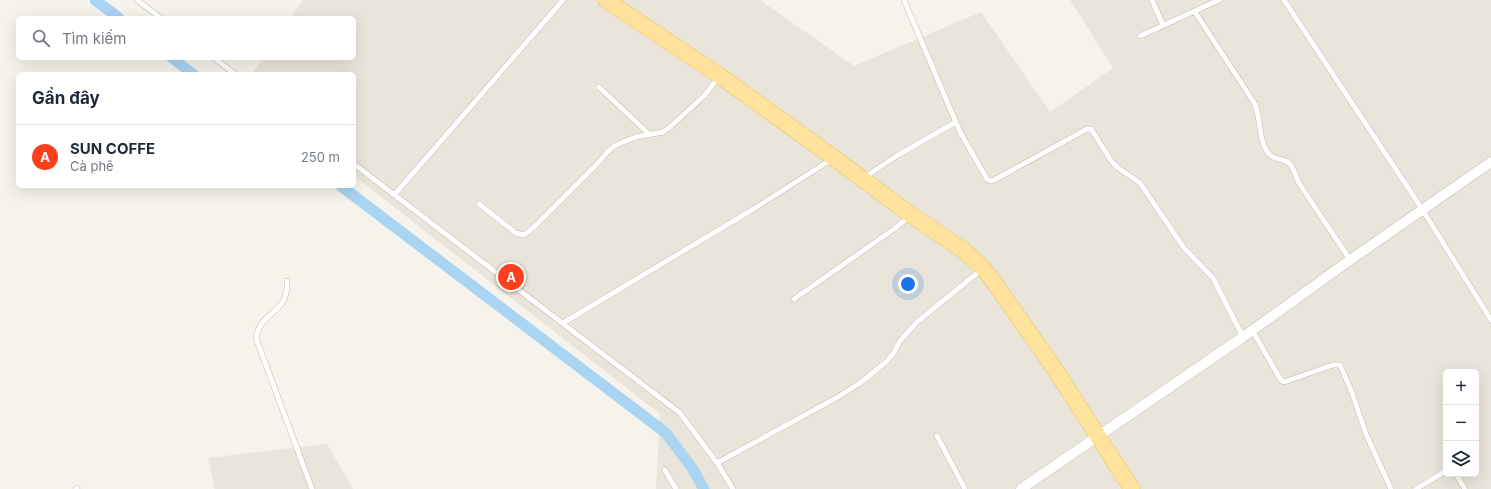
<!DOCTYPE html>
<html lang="vi">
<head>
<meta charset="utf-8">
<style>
	:root { --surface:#fff; --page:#f2f2f3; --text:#1f2937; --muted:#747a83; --line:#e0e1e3; --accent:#fc3f1d }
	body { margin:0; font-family:Inter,sans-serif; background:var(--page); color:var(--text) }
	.controls { position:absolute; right:12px; bottom:12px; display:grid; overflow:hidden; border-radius:6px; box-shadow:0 4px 16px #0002 }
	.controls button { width:36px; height:36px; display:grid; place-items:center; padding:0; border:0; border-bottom:1px solid var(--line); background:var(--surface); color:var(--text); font:20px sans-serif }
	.you { position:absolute; left:908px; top:284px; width:14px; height:14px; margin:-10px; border:3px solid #fff; border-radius:50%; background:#1a73e8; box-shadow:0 0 0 6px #1a73e833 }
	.badge { display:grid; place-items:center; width:26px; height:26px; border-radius:50%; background:var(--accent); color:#fff; font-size:13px; font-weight:700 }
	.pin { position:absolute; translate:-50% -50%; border:2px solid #fff; box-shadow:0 1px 4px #0006 }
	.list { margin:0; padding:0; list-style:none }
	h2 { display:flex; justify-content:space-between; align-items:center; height:52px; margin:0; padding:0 16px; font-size:17px }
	h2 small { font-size:13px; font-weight:400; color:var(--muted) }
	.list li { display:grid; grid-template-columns:26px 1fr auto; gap:12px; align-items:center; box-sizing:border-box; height:64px; padding:0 16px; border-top:1px solid var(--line) }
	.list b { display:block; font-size:15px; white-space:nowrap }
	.list p { margin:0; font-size:13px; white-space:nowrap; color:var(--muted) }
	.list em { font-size:13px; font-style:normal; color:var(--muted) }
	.icon { flex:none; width:22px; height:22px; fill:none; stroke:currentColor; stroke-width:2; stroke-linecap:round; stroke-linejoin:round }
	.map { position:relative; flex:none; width:1491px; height:489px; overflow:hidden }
	.search { position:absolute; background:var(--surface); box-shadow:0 4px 16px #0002; left:16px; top:16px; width:340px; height:44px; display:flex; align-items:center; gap:10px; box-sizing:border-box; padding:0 14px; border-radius:6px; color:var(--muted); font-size:15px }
	.panel { position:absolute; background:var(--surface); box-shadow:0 4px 16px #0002; left:16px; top:72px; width:340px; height:116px; border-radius:6px }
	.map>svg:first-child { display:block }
	.residential { fill:#eae5da; fill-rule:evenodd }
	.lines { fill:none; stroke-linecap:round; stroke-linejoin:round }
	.canal { stroke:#a9d4f2; stroke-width:11 }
	.lane-casing { stroke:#c2bbae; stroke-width:6 }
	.street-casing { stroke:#c2bbae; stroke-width:11 }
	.primary-casing { stroke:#e6c16a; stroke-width:17 }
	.lane { stroke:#fff; stroke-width:5 }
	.street { stroke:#fff; stroke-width:10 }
	.primary { stroke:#ffe39c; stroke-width:16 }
</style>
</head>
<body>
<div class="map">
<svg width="1491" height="489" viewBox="0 0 1491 489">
	<rect width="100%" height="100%" fill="#f6f3ec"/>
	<path class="residential" d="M 303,0 L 760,0 L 854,66 L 981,12 L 1050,112 L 1113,68 L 1070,0 L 1491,0 L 1491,489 L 656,489 L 660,414 L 354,176 L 354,74 L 252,74 L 263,58 L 354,58 L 354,18 L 291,18 ZM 1446,372 L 1476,372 L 1476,474 L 1446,474 Z
		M 327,444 L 353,489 L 215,489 L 208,458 Z"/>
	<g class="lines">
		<path class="canal" d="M 95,0 L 119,18
			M 172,58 L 193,74
			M 341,186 L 666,433 L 692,468 L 704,489"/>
		<g class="lane-casing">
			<path id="lane" d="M 137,0 L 161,18
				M 904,0 L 960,132 L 987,179 L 991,181 L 996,179 L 1087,129 L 1091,129 L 1112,162 L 1117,167 L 1140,183 L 1184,248 L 1213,278 L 1243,337
				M 1152,0 L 1163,25
				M 1284,0 L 1422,209 L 1491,320
				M 1195,12 L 1255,104 C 1261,119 1258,139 1268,153 C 1274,161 1284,158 1290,164 C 1295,170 1296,179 1301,186 C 1317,211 1334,235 1350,260
				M 1140,36 L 1219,0
				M 214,58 L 235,74
				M 599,87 L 649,134
				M 354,164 L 680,413 L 717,463 L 733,489
				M 865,177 L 898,155 L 956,122
				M 395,194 L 563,0
				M 479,204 L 516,233 L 524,235 L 535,226 L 600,161 L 607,152 L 616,145 L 636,137 L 663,132 L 670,127 L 704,96 L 719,77
				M 287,281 C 289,315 260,310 256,338 L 312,489
				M 794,299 L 894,229 L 909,217
				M 563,323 L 752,210 L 832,159
				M 1252,330 L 1281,380 L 1284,382 L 1333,365 L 1340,365 L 1351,390 L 1366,434 L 1391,489
				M 937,436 L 965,489
				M 717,463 L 838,397 L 860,383 L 886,362 L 893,354 L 900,341 L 917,322 L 981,270
				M 665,470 L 676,489
				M 1456,474 L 1465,489
				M 76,489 L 77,488
				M 1416,489 L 1446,471"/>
		</g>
		<g class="street-casing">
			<path id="street" d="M 1021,489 L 1243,337 L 1350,260 L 1491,162"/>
		</g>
		<g class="primary-casing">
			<path id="primary" d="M 606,0 L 720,76 L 834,158 L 911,215 L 963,250 L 983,268 L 996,285 L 1056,371 L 1132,489"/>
		</g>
		<use href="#lane" class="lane"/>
		<use href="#street" class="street"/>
		<use href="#primary" class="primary"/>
	</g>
</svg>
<div class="controls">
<button>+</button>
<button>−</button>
<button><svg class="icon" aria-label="layers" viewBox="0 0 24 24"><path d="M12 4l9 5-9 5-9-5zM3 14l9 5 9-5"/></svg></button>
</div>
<div class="you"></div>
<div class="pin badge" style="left:511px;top:277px">A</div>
<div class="search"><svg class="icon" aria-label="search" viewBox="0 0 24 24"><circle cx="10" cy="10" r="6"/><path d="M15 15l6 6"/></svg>Tìm kiếm</div>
<section class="panel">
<h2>Gần đây<small></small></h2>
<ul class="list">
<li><span class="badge">A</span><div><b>SUN COFFE</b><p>Cà phê</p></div><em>250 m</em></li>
</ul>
</section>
</div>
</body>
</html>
